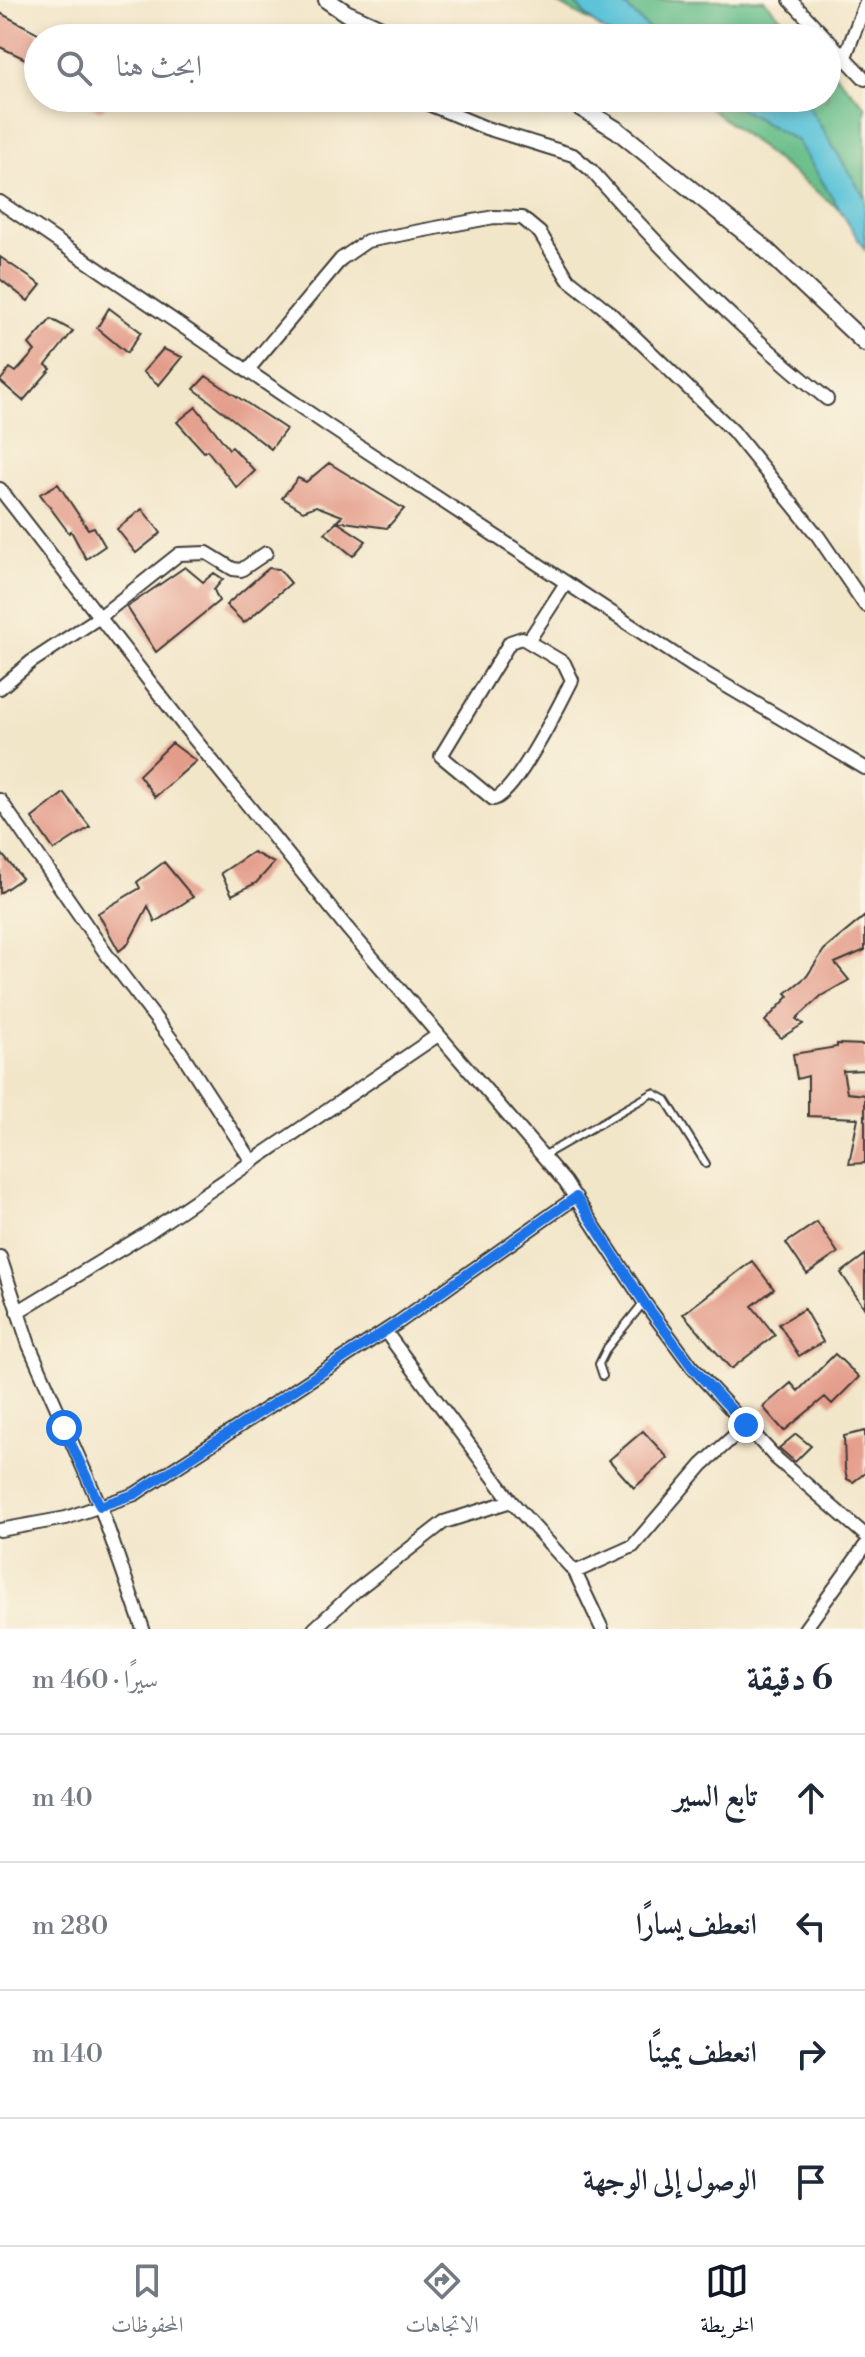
<!DOCTYPE html>
<html lang="ar">
<head>
<meta charset="utf-8">
<style>
	:root { --surface:#fff; --page:#f6f6f7; --text:#1f2937; --muted:#747a83; --line:#e0e1e3; --accent:#111827 }
	body { margin:0; font-family:"Libre Bodoni",Amiri,serif; background:var(--page); color:var(--text); direction:rtl }
	.stop { position:absolute; width:24px; height:24px; margin:-18px; border:6px solid #1a73e8; border-radius:50%; background:#fff }
	.stop.end { background:#1a73e8; border-color:#fff; box-shadow:0 2px 8px #0008 }
	.list { margin:0; padding:0; list-style:none }
	h2 { display:flex; justify-content:space-between; align-items:center; height:104px; margin:0; padding:0 32px; font-size:34px }
	h2 small { font-size:26px; font-weight:400; color:var(--muted) }
	.list li { display:grid; grid-template-columns:52px 1fr auto; gap:24px; align-items:center; box-sizing:border-box; height:128px; padding:0 32px; border-top:2px solid var(--line) }
	.list b { display:block; font-size:30px; white-space:nowrap }
	.list em { font-size:26px; font-style:normal; color:var(--muted) }
	.icon { flex:none; width:44px; height:44px; fill:none; stroke:currentColor; stroke-width:2; stroke-linecap:round; stroke-linejoin:round }
	.map { position:relative; flex:none; width:865px; height:1629px; overflow:hidden; direction:ltr }
	.search { position:absolute; background:var(--surface); box-shadow:0 4px 12px #0003; left:24px; right:24px; top:24px; height:88px; display:flex; align-items:center; gap:20px; box-sizing:border-box; padding:0 28px; border-radius:44px; color:var(--muted); font-size:30px }
	.sheet { height:616px; background:var(--surface) }
	nav { display:flex; justify-content:space-around; align-items:center; box-sizing:border-box; height:112px; border-top:2px solid var(--line); background:var(--surface); font-size:22px; color:var(--muted) }
	nav a { display:grid; justify-items:center; gap:4px }
	nav .on { color:var(--accent) }
	.map>svg:first-child { display:block }
	.forest { fill:#6cbf8c; stroke:#446e54; stroke-width:2 }
	.water { fill:#5cc3d8; stroke:#3c707a; stroke-width:2 }
	.building { fill:#e49c8a }
	.lines { fill:none; stroke-linecap:round; stroke-linejoin:round }
	.service-casing { stroke:#3c3a36; stroke-width:10 }
	.minor-casing { stroke:#3c3a36; stroke-width:16 }
	.tertiary-casing { stroke:#3c3a36; stroke-width:20 }
	.service { stroke:#fff; stroke-width:6 }
	.minor { stroke:#fff; stroke-width:12 }
	.tertiary { stroke:#fff; stroke-width:16 }
	.route { stroke:#1a73e8; stroke-width:10 }
</style>
</head>
<body>
<div class="map">
<svg width="865" height="1629" viewBox="0 0 865 1629">
	<rect width="100%" height="100%" fill="#fcf5e5"/>
	<filter id="ink" filterUnits="userSpaceOnUse"><feTurbulence type="fractalNoise" baseFrequency=".0125" numOctaves="2"/><feDisplacementMap in="SourceGraphic" scale="16" xChannelSelector="R" yChannelSelector="G"/><feConvolveMatrix kernelMatrix="1 2 1 2 8 2 1 2 1" color-interpolation-filters="sRGB"/></filter>
	<filter id="wash" filterUnits="userSpaceOnUse"><feTurbulence type="fractalNoise" baseFrequency=".006" numOctaves="4" result="noise"/><feDisplacementMap in="SourceGraphic" scale="32" xChannelSelector="R" yChannelSelector="G"/><feGaussianBlur stdDeviation="1.8" result="paint"/><feColorMatrix in="noise" values="0 0 0 0 0 0 0 0 0 0 0 0 0 0 0 0 0 1.4 0 .05"/><feComposite in="paint" operator="in"/></filter>
	<g filter="url(#wash)">
		<rect width="100%" height="100%" fill="#f2e6c9"/>
		<path class="forest" d="M 552,0 L 764,0 L 801,38 L 621,38 Z
			M 827,66 L 865,106 L 865,234 L 853,220 L 697,98 L 827,98 Z"/>
		<path class="water" d="M 572,0 L 619,0 L 648,28 L 670,38 C 615,38 610,44 572,0 Z
			M 721,98 L 804,99 L 865,198 L 865,250 L 797,141 Z"/>
		<g id="blocks">
			<path class="building" d="M 0,13 L 38,33 L 38,65 L 0,47 Z
				M 76,98 L 103,98 L 108,104 L 100,111 Z
				M 0,257 L 41,285 L 28,301 L 0,279 Z
				M 109,308 L 141,332 L 127,353 L 97,328 Z
				M 51,319 L 73,331 L 46,365 L 51,369 L 23,401 L 0,381 L 10,368 L 16,372 L 35,351 L 29,344 Z
				M 163,349 L 182,357 L 159,385 L 143,372 Z
				M 206,376 L 286,429 L 271,449 L 194,389 Z
				M 196,407 L 229,449 L 232,447 L 255,471 L 237,488 L 207,450 L 204,452 L 177,422 Z
				M 329,463 L 404,509 L 387,528 L 337,521 L 342,516 L 316,506 L 303,511 L 282,498 L 298,478 L 306,482 Z
				M 58,484 L 88,529 L 94,527 L 105,546 L 86,559 L 71,531 L 69,533 L 40,494 Z
				M 142,509 L 161,533 L 136,553 L 117,529 Z
				M 337,522 L 366,541 L 353,556 L 325,533 Z
				M 185,567 L 203,582 L 214,573 L 223,579 L 214,590 L 219,601 L 156,652 L 127,607 Z
				M 269,568 L 279,569 L 291,583 L 244,623 L 226,605 Z
				M 172,743 L 196,761 L 155,797 L 139,775 Z
				M 64,793 L 90,827 L 54,850 L 32,818 Z
				M 0,852 L 22,878 L 0,893 Z
				M 253,852 L 274,863 L 256,883 L 232,895 L 221,873 Z
				M 164,862 L 193,897 L 155,922 L 148,906 L 128,944 L 119,951 L 98,913 L 140,888 L 137,882 Z
				M 865,916 L 865,950 L 835,963 L 849,980 L 821,996 L 796,1019 L 803,1024 L 781,1038 L 765,1021 L 789,996 L 786,993 L 807,976 L 824,950 Z
				M 837,1044 L 865,1045 L 865,1070 L 843,1071 L 847,1093 L 865,1095 L 865,1163 L 849,1164 L 858,1118 L 808,1116 L 808,1076 L 797,1079 L 793,1054 L 837,1047 Z
				M 817,1222 L 838,1253 L 807,1274 L 786,1243 Z
				M 865,1255 L 865,1309 L 841,1273 Z
				M 752,1261 L 774,1289 L 752,1306 L 775,1335 L 731,1369 L 683,1314 Z
				M 804,1309 L 823,1342 L 799,1356 L 779,1324 Z
				M 835,1354 L 859,1377 L 832,1404 L 825,1397 L 784,1431 L 763,1407 L 791,1383 L 798,1391 Z
				M 643,1431 L 668,1458 L 634,1488 L 609,1460 Z
				M 865,1431 L 865,1473 L 853,1482 L 847,1479 L 845,1469 L 844,1436 Z
				M 796,1434 L 811,1446 L 795,1462 L 779,1448 Z"/>
		</g>
	</g>
	<g filter="url(#ink)">
		<use href="#blocks" fill-opacity="0" stroke="#3c3a36" stroke-width="2"/>
		<g class="lines">
			<g class="service-casing">
				<path id="service" d="M 543,1156 L 653,1093 L 666,1100 L 706,1164
					M 603,1376 L 599,1364 L 607,1348 L 644,1302"/>
			</g>
			<g class="minor-casing">
				<path id="minor" d="M 790,0 L 865,79
					M 845,57 L 865,4
					M 414,98 L 486,128 L 573,155 L 591,170 C 664,254 740,329 827,399
					M 0,202 L 330,427 L 691,665 L 865,768
					M 247,371 L 341,259 L 367,241 L 494,217 L 522,218 L 540,233 L 568,279 L 608,311 L 733,431 L 818,536 L 865,605
					M 0,489 L 184,726 L 347,928 L 565,1182 L 644,1302 L 692,1367 L 777,1459 L 865,1535
					M 522,638 L 564,663 L 572,680 C 561,702 514,797 493,799 L 441,756 L 510,642 Z
					M 529,640 L 566,583
					M 0,688 L 31,662 L 101,616 L 179,554 L 207,553 L 233,569 L 241,570 L 266,553
					M 0,800 L 107,955 L 181,1052 L 251,1160
					M 0,1257 L 29,1345 L 100,1506 L 143,1629
					M 17,1312 L 149,1232 L 438,1035
					M 385,1331 L 511,1501
					M 0,1530 L 66,1518 L 135,1494 L 399,1322 L 576,1197
					M 575,1572 L 602,1629
					M 314,1629 L 354,1592 L 444,1522 L 511,1501 L 575,1572 L 633,1546 L 702,1465 L 746,1425
					M 805,1629 L 865,1546"/>
			</g>
			<g class="tertiary-casing">
				<path id="tertiary" d="M 327,0 L 346,13 L 401,38
					M 565,98 L 617,130 L 763,247 L 865,343"/>
			</g>
			<use href="#service" class="service"/>
			<use href="#minor" class="minor"/>
			<use href="#tertiary" class="tertiary"/>
		</g>
	</g>
	<g class="lines" filter="url(#ink)">
		<path class="route" d="M 64,1428 L 100,1506 L 135,1494 L 399,1322 L 576,1197 L 644,1302 L 692,1367 L 746,1425"/>
	</g>
</svg>
<div class="stop" style="left:64px;top:1428px"></div>
<div class="stop end" style="left:746px;top:1425px"></div>
<div class="search"><svg class="icon" aria-label="search" viewBox="0 0 24 24"><circle cx="10" cy="10" r="6"/><path d="M15 15l6 6"/></svg>ابحث هنا</div>
</div>
<section class="sheet">
<h2>6 دقيقة<small>سيرًا · 460 m</small></h2>
<ul class="list">
<li><svg class="icon" aria-label="ahead" viewBox="0 0 24 24"><path d="M12 20V5M6 11l6-6 6 6"/></svg><div><b>تابع السير</b></div><em>40 m</em></li>
<li><svg class="icon" aria-label="left" viewBox="0 0 24 24"><path d="M17 20v-9H6M10 6l-5 5 5 5"/></svg><div><b>انعطف يسارًا</b></div><em>280 m</em></li>
<li><svg class="icon" aria-label="right" viewBox="0 0 24 24"><path d="M7 20v-9h11M14 6l5 5-5 5"/></svg><div><b>انعطف يمينًا</b></div><em>140 m</em></li>
<li><svg class="icon" aria-label="arrive" viewBox="0 0 24 24"><path d="M6 21V4h12l-3 4 3 4H6"/></svg><div><b>الوصول إلى الوجهة</b></div></li>
</ul>
</section>
<nav>
<a class="on"><svg class="icon" aria-label="map" viewBox="0 0 24 24"><path d="M3 6l6-2 6 2 6-2v14l-6 2-6-2-6 2zM9 4v14M15 6v14"/></svg>الخريطة</a>
<a><svg class="icon" aria-label="directions" viewBox="0 0 24 24"><path d="M12 3l9 9-9 9-9-9zM9 14v-3h6M13 9l2 2-2 2"/></svg>الاتجاهات</a>
<a><svg class="icon" aria-label="saved" viewBox="0 0 24 24"><path d="M7 4h10v16l-5-4-5 4z"/></svg>المحفوظات</a>
</nav>
</body>
</html>
